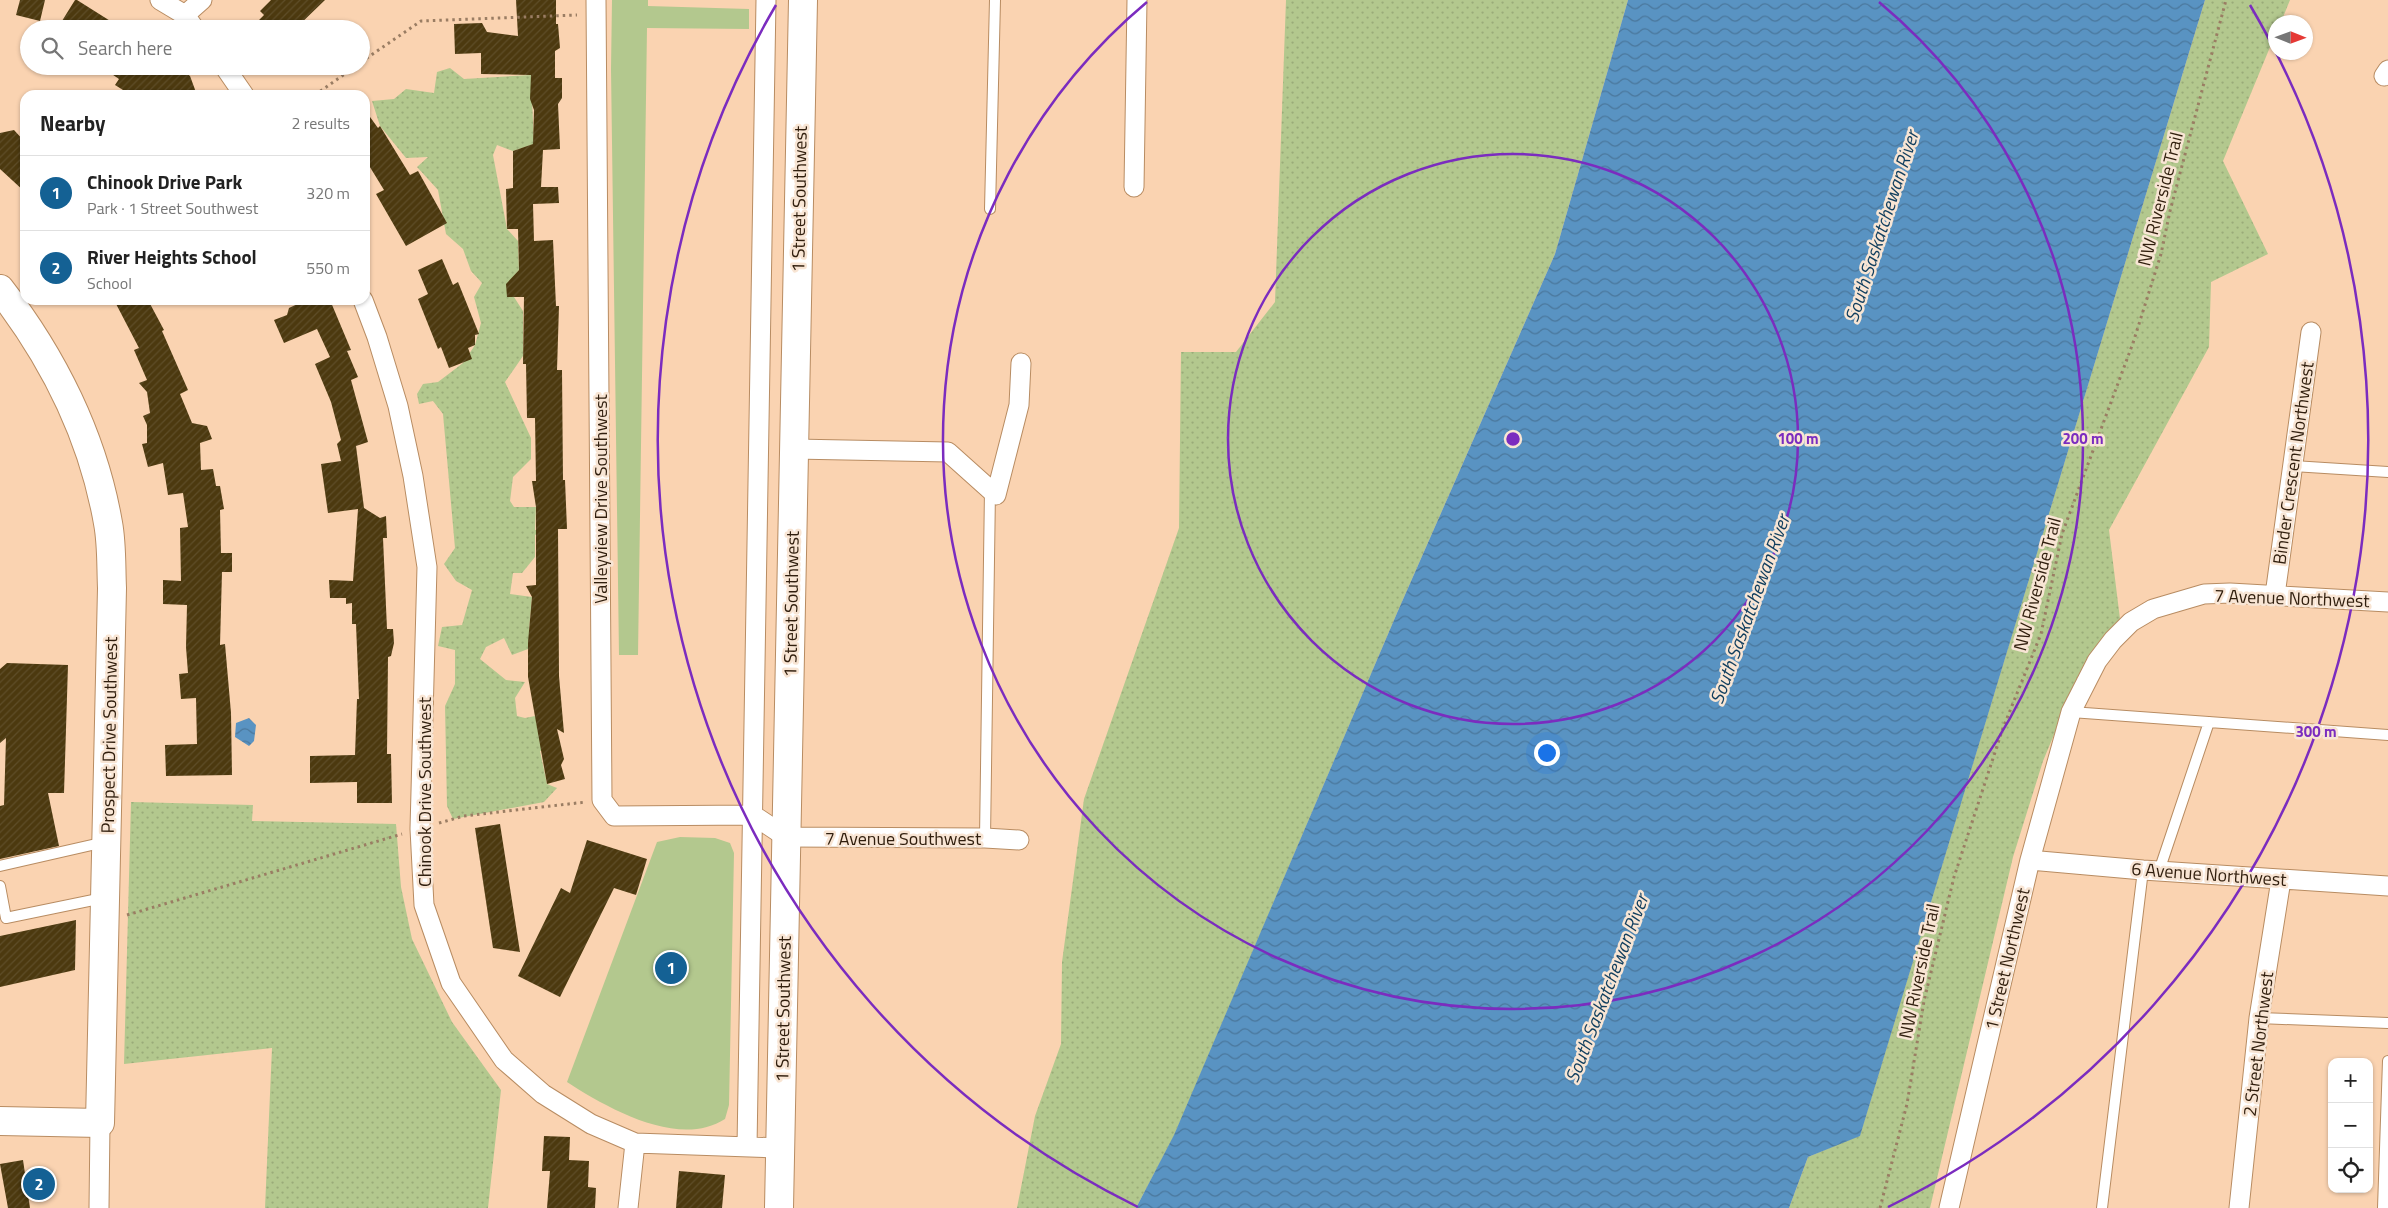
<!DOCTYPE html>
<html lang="en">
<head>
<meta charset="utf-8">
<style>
	:root { --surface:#fff; --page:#f2f2f2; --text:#222; --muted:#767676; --line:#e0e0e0; --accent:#146194 }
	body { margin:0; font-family:"Titillium Web",sans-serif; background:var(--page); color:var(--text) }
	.controls { position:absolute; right:15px; bottom:15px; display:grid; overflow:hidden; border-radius:10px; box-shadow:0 1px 4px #0004 }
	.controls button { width:45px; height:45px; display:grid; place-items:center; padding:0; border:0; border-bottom:1px solid var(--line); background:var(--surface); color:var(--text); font:25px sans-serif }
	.compass { position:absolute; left:2268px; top:15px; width:45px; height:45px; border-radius:50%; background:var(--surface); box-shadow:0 1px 4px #0004; rotate:91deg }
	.you { position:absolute; left:1546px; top:752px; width:18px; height:18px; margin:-12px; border:4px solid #fff; border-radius:50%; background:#1a73e8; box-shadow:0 0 0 8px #1a73e833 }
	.badge { display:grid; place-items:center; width:32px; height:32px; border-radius:50%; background:var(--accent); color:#fff; font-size:16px; font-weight:700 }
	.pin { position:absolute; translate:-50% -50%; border:2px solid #fff; box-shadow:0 1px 5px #0006 }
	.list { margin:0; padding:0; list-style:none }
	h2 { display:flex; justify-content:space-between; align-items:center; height:65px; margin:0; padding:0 20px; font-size:21px }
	h2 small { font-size:16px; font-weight:400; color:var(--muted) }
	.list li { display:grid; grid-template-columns:32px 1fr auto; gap:15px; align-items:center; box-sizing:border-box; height:75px; padding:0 20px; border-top:1px solid var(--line) }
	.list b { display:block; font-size:19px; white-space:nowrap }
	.list p { margin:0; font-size:16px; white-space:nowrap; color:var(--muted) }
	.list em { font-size:16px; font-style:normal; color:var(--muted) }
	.icon { flex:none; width:28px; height:28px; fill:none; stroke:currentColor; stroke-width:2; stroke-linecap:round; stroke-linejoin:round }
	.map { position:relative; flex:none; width:2388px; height:1208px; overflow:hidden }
	.search { position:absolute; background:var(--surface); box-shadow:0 1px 4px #0004; left:20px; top:20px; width:350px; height:55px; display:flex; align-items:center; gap:12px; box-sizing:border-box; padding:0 18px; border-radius:28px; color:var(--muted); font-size:19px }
	.panel { position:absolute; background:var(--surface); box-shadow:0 1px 4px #0004; left:20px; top:90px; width:350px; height:215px; border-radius:15px }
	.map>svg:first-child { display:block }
	.grass { fill:url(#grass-dots) }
	.park { fill:#b3c88e }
	.water { fill:url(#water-waves) }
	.building { fill:url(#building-hatch) }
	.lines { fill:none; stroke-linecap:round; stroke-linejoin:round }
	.lane-casing { stroke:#b88c62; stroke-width:12 }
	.street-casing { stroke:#b88c62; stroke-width:21 }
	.secondary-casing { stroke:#b88c62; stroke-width:30 }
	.path { stroke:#9a7d63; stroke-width:3; stroke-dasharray:2.5 4; stroke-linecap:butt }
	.lane { stroke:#fff; stroke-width:10 }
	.street { stroke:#fff; stroke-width:19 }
	.secondary { stroke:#fff; stroke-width:28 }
	.ring { fill:none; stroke:#7b2cbf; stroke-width:2.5 }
	.labels { text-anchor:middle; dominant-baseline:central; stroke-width:5; stroke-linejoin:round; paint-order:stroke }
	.street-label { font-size:18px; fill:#301e0d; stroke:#f8e5d4 }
	.water-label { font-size:19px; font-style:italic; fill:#103e5e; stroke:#f8e5d4 }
	.centre { fill:#7b2cbf; stroke:#f8e5d4; stroke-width:2.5 }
	.ring-label { font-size:15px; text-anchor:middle; font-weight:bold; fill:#7b2cbf; stroke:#f8e5d4; stroke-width:5; stroke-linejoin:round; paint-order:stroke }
</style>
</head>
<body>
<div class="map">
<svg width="2388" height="1208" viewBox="0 0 2388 1208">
	<defs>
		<pattern id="grass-dots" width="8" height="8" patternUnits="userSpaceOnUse" patternTransform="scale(1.25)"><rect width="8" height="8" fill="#b3c88e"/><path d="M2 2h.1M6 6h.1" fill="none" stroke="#9aab79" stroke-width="1.8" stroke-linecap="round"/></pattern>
		<pattern id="water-waves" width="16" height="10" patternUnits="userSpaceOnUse" patternTransform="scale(1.25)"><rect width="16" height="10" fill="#5993c2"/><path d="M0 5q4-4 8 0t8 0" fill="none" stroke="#4a779c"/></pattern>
		<pattern id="building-hatch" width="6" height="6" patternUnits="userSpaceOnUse" patternTransform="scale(1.25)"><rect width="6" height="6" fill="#4c390f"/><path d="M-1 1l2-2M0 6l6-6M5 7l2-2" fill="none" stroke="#5e4d28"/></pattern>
	</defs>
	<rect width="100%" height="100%" fill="#fad3b1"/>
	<path class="grass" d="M 1286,0 L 1628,0 L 1555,254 L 1397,613 L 1174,1136 L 1136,1208 L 1017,1208 L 1035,1116 L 1061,1044 L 1062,962 L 1084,799 L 1179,528 L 1181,352 L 1236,352 L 1275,302 Z
		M 2205,0 L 2290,0 L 2281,22 L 2276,22 L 2275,35 L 2223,161 L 2268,254 L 2211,282 L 2209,347 L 2109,530 L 2120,619 L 2094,650 L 2076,682 L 2043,761 L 2013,857 L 1930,1208 L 1789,1208 L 1808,1157 L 1860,1135 Z
		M 450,68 L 464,79 L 531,75 L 534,144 L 513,151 L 497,145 L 493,155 L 507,229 L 518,241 L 519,270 L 507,284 L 507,297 L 514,297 L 523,311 L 523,356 L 505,382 L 531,438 L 531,459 L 513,477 L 510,501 L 514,507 L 536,507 L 535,530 L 543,530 L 535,535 L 535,557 L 522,573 L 513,573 L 510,594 L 532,597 L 529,630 L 537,631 L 528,649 L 512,655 L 504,638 L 486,647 L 480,659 L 506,680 L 525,682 L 515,698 L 517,716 L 525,718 L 535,716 L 557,747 L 540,751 L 547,784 L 557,788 L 544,802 L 453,819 L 447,806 L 445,706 L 455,684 L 455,650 L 438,646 L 442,627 L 462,625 L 472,590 L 456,581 L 444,564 L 455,548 L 443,414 L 433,401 L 419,404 L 417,394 L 423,384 L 438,382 L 463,363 L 475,345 L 481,323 L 474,297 L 482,283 L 471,271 L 463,249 L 446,234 L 438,190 L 417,167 L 428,157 L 406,158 L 380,126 L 372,101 L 394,99 L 406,89 L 434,93 L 437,72 Z
		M 131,802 L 253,805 L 252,821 L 396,824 L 401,887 L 412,939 L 452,1022 L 501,1090 L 488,1208 L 265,1208 L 272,1048 L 124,1064 Z"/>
	<path class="park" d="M 612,0 L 648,0 L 648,6 L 749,9 L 749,29 L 647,28 L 638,655 L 619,655 L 611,69 Z
		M 680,837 L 715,838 L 730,843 L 734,853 L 729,1105 L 725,1119 C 679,1149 607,1108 567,1082 L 657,842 Z"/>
	<path class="water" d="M 1628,0 L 2205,0 L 1860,1136 L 1808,1157 L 1789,1208 L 1136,1208 L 1174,1135 L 1397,613 L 1555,254 Z
		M 249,718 L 256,725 L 254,741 L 249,746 L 235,737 L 236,723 Z"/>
	<path class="building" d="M 20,0 L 45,0 L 40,21 L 16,15 Z
		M 75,0 L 77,0 L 123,29 L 57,29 Z
		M 271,0 L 325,0 L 295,29 L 250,29 L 264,15 L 260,11 Z
		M 516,0 L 556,0 L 556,24 L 558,24 L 560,48 L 555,51 L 555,78 L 562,78 L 562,98 L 558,104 L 560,149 L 543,150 L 541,187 L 558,187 L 559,203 L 533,204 L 534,241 L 553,240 L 556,306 L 559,306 L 557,370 L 562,370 L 563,480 L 565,480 L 567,529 L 558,529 L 559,676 L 564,733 L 557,729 L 564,759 L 561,765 L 565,779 L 547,784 L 528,677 L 528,642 L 532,597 L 526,586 L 536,585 L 536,507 L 532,481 L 536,481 L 535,418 L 527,418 L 526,364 L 523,364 L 524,297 L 507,297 L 506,284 L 519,270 L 518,229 L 507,229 L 506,189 L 513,188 L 513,151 L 533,144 L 534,110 L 530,99 L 531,75 L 481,74 L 481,53 L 455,54 L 454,24 L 482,23 L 487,32 L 518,36 Z
		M 100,66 L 178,66 L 190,76 L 197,95 L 131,95 L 115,85 L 119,79 Z
		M 365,110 L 378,128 L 380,126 L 410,175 L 418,171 L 447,223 L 406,246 L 376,194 L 384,190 L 365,159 Z
		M 14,130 L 25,142 L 25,192 L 0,169 L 0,133 Z
		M 442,259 L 453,285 L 458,282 L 479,334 L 475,335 L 475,345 L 468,348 L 472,359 L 449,368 L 441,347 L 438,349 L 418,299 L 428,294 L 418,270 Z
		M 114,300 L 148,300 L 164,330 L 162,331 L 188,390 L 180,394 L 192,423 L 207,426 L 212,439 L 200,443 L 201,470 L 213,469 L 216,486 L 220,486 L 224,509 L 220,510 L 221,553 L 232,553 L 232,572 L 222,572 L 220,645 L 225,644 L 231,713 L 232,775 L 166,776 L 165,745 L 197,744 L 196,698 L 181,699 L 179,674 L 188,673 L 186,647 L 187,605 L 163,604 L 163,580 L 181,581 L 180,528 L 188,527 L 183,493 L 168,495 L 163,463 L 148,467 L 142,444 L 147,443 L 147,425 L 143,416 L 150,413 L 147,392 L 139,383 L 147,380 L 134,350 L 139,348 Z
		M 306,300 L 330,300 L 351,350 L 347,351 L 358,377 L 351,380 L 368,442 L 356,446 L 364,508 L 380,518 L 386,516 L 387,538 L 383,538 L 387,629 L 393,629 L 394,643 L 391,656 L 388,657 L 387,754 L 391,754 L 392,803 L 357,803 L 357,782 L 310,783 L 310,756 L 355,755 L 357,699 L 359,699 L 356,624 L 352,624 L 352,603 L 346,604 L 346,598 L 330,598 L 329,580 L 353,581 L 358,509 L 328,513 L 321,464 L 341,461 L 337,444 L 341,440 L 331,402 L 315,364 L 330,357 L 317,329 L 284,343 L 274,320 L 287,315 L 289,308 Z
		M 7,663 L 68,665 L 64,793 L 48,793 L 59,846 L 0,859 L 0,806 L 4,805 L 6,738 L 0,743 L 0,669 Z
		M 500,824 L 520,952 L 493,948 L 475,828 Z
		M 587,840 L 647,859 L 636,895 L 614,888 L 560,997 L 518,976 L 561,888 L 570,893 Z
		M 76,920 L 75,970 L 0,987 L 0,936 Z
		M 544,1136 L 570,1137 L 569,1160 L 589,1161 L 588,1187 L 596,1188 L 595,1208 L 547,1208 L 550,1171 L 542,1171 Z
		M 23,1160 L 30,1208 L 8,1208 L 0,1164 Z
		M 679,1171 L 725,1175 L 722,1208 L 676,1208 Z"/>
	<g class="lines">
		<g class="lane-casing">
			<path id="lane" d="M 990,209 L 995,0
				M 2293,466 L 2388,472
				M 2071,712 L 2388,735
				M 985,838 L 990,490
				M 0,866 L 105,842
				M 2159,871 L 2209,722
				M 0,886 L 6,918 L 103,898
				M 2259,1018 L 2388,1023
				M 2102,1208 L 2143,870
				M 2383,1208 L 2388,1061"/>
		</g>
		<g class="street-casing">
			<path id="street" d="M 160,0 L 185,15 L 195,29
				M 596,0 L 602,800 L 614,816 L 753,815 L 786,837 L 985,838 L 1019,840
				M 185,15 L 202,0
				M 224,66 L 244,95
				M 2384,76 L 2388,70
				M 1134,187 L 1137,0
				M 363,300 L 377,337 L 398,406 L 413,476 L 427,567 L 420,829 L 424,905 L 451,983 L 504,1060 L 543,1094 L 591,1124 L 635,1143 L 780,1148
				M 794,449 L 948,452 L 996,495 L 1019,405 L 1021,363
				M 2275,595 L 2311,332
				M 2030,860 L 2143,870 L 2388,886
				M 747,1147 L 766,0
				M 99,1208 L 100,1123
				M 628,1208 L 635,1143
				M 1949,1208 L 2030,860 L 2071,712 L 2097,661 L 2113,640 L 2131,622 L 2153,609 L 2204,594 L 2230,593 L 2388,602
				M 2239,1208 L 2259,1018 L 2281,880"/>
		</g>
		<g class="secondary-casing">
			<path id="secondary" d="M 0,289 C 53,357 93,437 108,523 C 112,544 111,566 112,588 L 100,1123 L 0,1121
				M 779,1208 L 803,0"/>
		</g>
		<path class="path" d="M 361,62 L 421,21 L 577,15
			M 315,95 L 356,66
			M 439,823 L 464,816 L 586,802
			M 127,915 L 402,834
			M 1880,1208 L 1907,1104 L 1924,1001 L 1954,877 L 2003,728 L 2041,634 L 2062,534 L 2133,343 L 2161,254 L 2170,211 L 2226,0"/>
		<use href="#lane" class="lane"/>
		<use href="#street" class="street"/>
		<use href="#secondary" class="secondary"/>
	</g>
	<g class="ring">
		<circle cx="1513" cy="439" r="285"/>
		<path d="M1879 2A570 570 0 1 1 1147 2"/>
		<path d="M1138 1207A855 855 0 0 1 776 5M2250 5A855 855 0 0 1 1888 1207"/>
	</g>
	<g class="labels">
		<g class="street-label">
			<text transform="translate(799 199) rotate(-89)">1 Street Southwest</text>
			<text transform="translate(2160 199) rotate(-76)">NW Riverside Trail</text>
			<text transform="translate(2293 463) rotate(-82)">Binder Crescent Northwest</text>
			<text transform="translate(600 499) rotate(-90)">Valleyview Drive Southwest</text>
			<text transform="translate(2037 584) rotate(-75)">NW Riverside Trail</text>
			<text transform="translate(2292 598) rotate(2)">7 Avenue Northwest</text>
			<text transform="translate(791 604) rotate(-89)">1 Street Southwest</text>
			<text transform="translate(109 735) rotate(-89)">Prospect Drive Southwest</text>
			<text transform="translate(424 792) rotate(-90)">Chinook Drive Southwest</text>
			<text x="903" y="838">7 Avenue Southwest</text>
			<text transform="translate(2209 874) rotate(4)">6 Avenue Northwest</text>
			<text transform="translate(2007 959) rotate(-77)">1 Street Northwest</text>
			<text transform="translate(1919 971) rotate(-78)">NW Riverside Trail</text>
			<text transform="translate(783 1009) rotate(-89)">1 Street Southwest</text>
			<text transform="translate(2258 1044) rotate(-83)">2 Street Northwest</text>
		</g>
		<g class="water-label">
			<text transform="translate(1881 226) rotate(-72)">South Saskatchewan River</text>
			<text transform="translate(1749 609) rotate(-70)">South Saskatchewan River</text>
			<text transform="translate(1606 988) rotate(-69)">South Saskatchewan River</text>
		</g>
	</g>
	<circle cx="1513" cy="439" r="8" class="centre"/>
	<g class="ring-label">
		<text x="1798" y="444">100 m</text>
		<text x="2083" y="444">200 m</text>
		<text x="2316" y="737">300 m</text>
	</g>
</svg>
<div class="controls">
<button>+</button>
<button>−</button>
<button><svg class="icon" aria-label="locate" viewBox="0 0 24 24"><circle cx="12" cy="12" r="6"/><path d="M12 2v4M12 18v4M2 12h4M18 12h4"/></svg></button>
</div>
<svg class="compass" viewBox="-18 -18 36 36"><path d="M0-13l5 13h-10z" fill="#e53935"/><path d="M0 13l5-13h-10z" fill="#767676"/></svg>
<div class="you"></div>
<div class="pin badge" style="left:671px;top:968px">1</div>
<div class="pin badge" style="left:39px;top:1184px">2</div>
<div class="search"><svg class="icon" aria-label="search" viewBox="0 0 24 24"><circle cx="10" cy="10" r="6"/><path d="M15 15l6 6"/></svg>Search here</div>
<section class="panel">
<h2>Nearby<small>2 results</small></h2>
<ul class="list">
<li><span class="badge">1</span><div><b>Chinook Drive Park</b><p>Park · 1 Street Southwest</p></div><em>320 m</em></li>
<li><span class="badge">2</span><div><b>River Heights School</b><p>School</p></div><em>550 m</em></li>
</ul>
</section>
</div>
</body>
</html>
